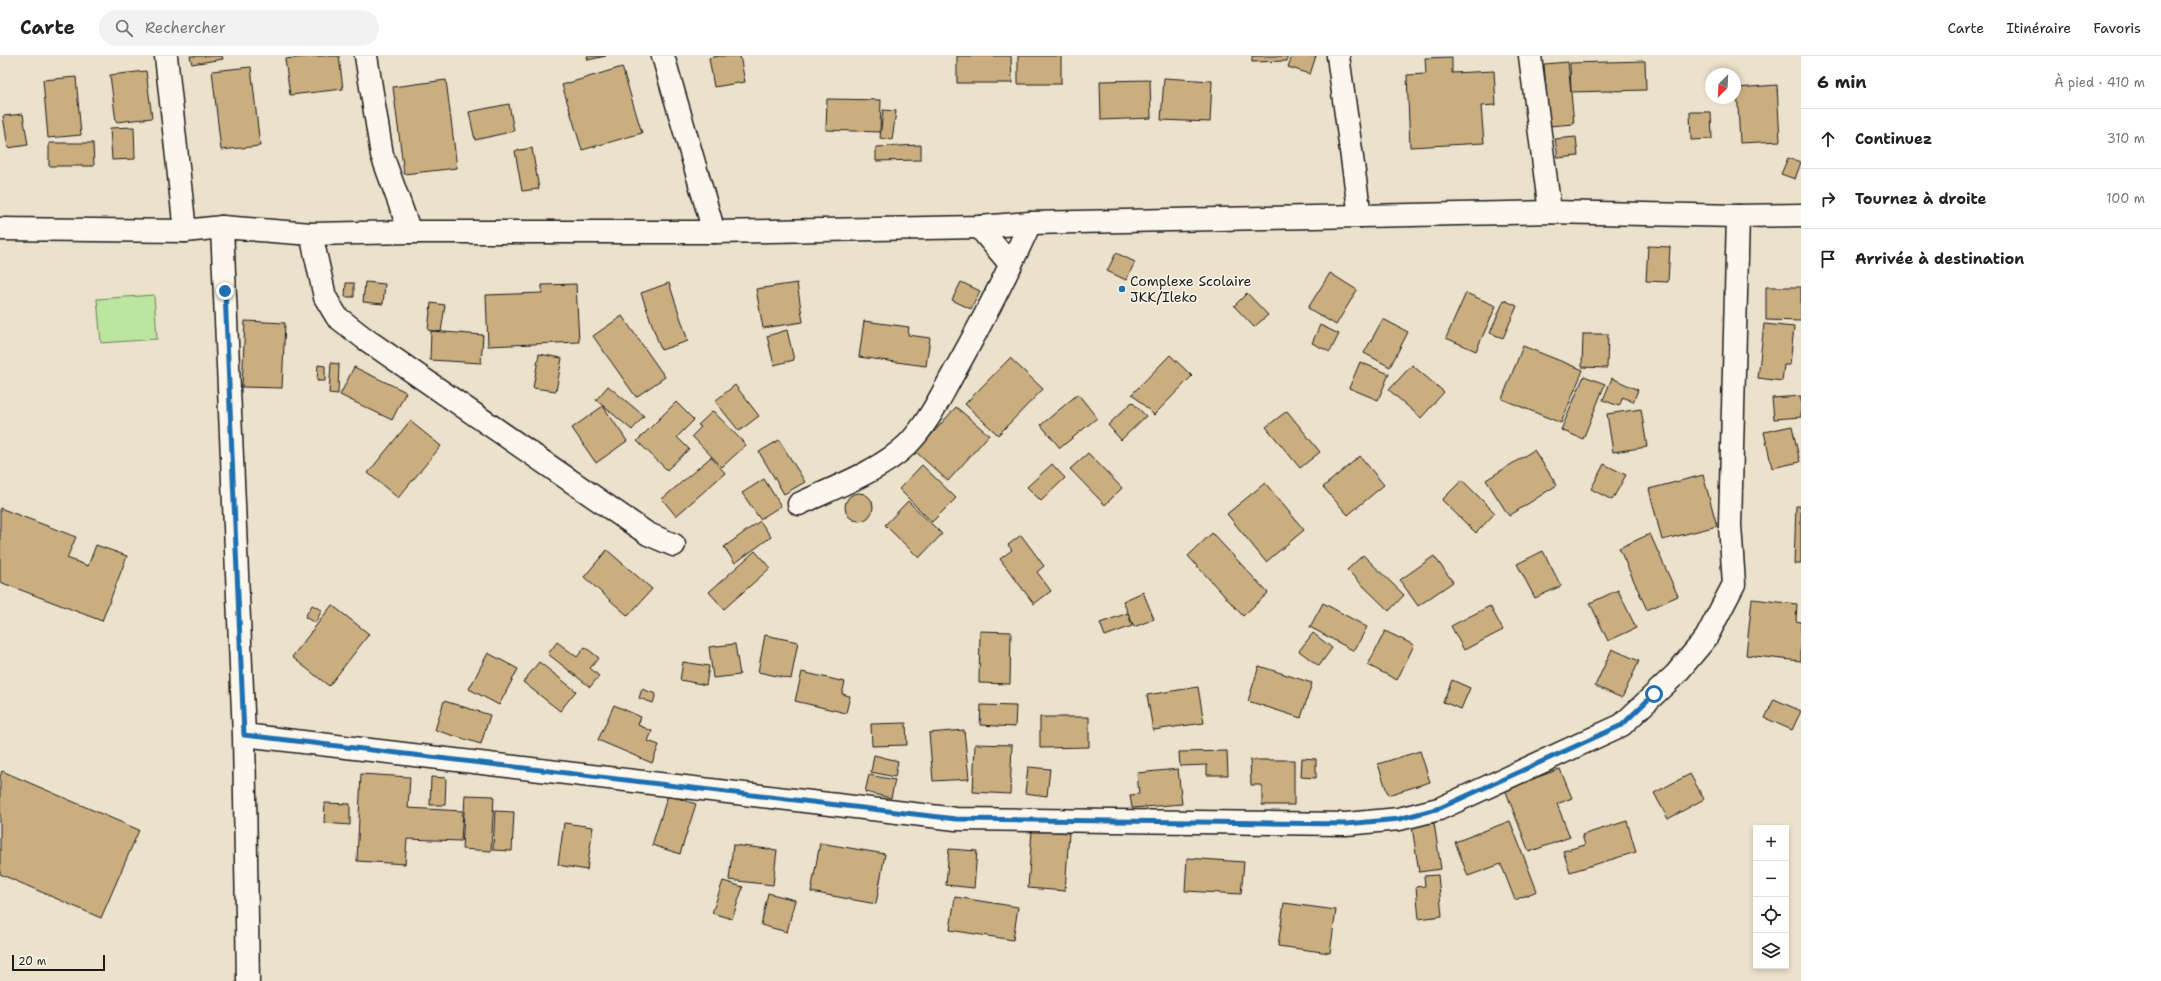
<!DOCTYPE html>
<html lang="fr">
<head>
<meta charset="utf-8">
<style>
	:root { --surface:#fff; --page:#f2f2f2; --text:#222; --muted:#767676; --line:#e0e0e0 }
	body { margin:0; font-family:"Shantell Sans",sans-serif; background:var(--page); color:var(--text) }
	.controls { position:absolute; right:12px; bottom:12px; display:grid; overflow:hidden; border-radius:0px; box-shadow:0 2px 6px #0003 }
	.controls button { width:36px; height:36px; display:grid; place-items:center; padding:0; border:0; border-bottom:1px solid var(--line); background:var(--surface); color:var(--text); font:20px sans-serif }
	.compass { position:absolute; left:1705px; top:12px; width:36px; height:36px; border-radius:50%; background:var(--surface); box-shadow:0 2px 6px #0003; rotate:204deg }
	.scale { position:absolute; left:12px; bottom:10px; width:93px; box-sizing:border-box; padding-left:4px; border:2px solid #1c1c1c; border-top:0; font-size:11px; line-height:14px; white-space:nowrap; color:#1c1c1c; -webkit-text-stroke:3px #fbf7ec; paint-order:stroke }
	.stop { position:absolute; width:12px; height:12px; margin:-9px; border:3px solid #1f6fb2; border-radius:50%; background:#fff }
	.stop.end { background:#1f6fb2; border-color:#fff; box-shadow:0 1px 4px #0008 }
	.list { margin:0; padding:0; list-style:none }
	h2 { display:flex; justify-content:space-between; align-items:center; height:52px; margin:0; padding:0 16px; font-size:17px }
	h2 small { font-size:13px; font-weight:400; color:var(--muted) }
	.list li { display:grid; grid-template-columns:26px 1fr auto; gap:12px; align-items:center; box-sizing:border-box; height:60px; padding:0 16px; border-top:1px solid var(--line) }
	.list b { display:block; font-size:15px; white-space:nowrap }
	.list em { font-size:13px; font-style:normal; color:var(--muted) }
	.icon { flex:none; width:22px; height:22px; fill:none; stroke:currentColor; stroke-width:2; stroke-linecap:round; stroke-linejoin:round }
	.map { position:relative; flex:none; width:1801px; height:925px; overflow:hidden }
	header { display:flex; align-items:center; gap:24px; box-sizing:border-box; height:56px; padding:0 20px; background:var(--surface); border-bottom:1px solid var(--line) }
	header strong { font-size:19px }
	nav { display:flex; gap:22px; margin-inline-start:auto; font-size:14px }
	.search { width:280px; height:36px; background:var(--page); display:flex; align-items:center; gap:10px; box-sizing:border-box; padding:0 14px; border-radius:22px; color:var(--muted); font-size:15px }
	main { display:flex }
	aside { flex:1; background:var(--surface) }
	.map>svg:first-child { display:block }
	.green { fill:#bce5a0; stroke:#6c805e }
	.building { fill:#caae7f; stroke:#1c1c1c }
	.lines { fill:none; stroke-linecap:round; stroke-linejoin:round }
	.minor-casing { stroke:#1c1c1c; stroke-width:25 }
	.highway-casing { stroke:#1c1c1c; stroke-width:25 }
	.minor { stroke:#fbf7ec; stroke-width:22 }
	.highway { stroke:#fbf7ec; stroke-width:22 }
	.route { stroke:#1f6fb2; stroke-width:5 }
	.poi-dot { fill:#1f6fb2; stroke:#fbf7ec; stroke-width:1.5 }
	.labels { text-anchor:middle; dominant-baseline:central; stroke-width:3; stroke-linejoin:round; paint-order:stroke }
	.poi-label { font-size:14px; fill:#1c1c1c; stroke:#fbf7ec; text-anchor:start }
</style>
</head>
<body>
<header>
<strong>Carte</strong>
<div class="search"><svg class="icon" aria-label="search" viewBox="0 0 24 24"><circle cx="10" cy="10" r="6"/><path d="M15 15l6 6"/></svg>Rechercher</div>
<nav><a>Carte</a><a>Itinéraire</a><a>Favoris</a></nav>
</header>
<main>
<div class="map">
<svg width="1801" height="925" viewBox="0 0 1801 925">
	<rect width="100%" height="100%" fill="#ece1cb"/>
	<filter id="ink" filterUnits="userSpaceOnUse"><feTurbulence type="fractalNoise" baseFrequency=".025" numOctaves="2"/><feDisplacementMap in="SourceGraphic" scale="8" xChannelSelector="R" yChannelSelector="G"/><feConvolveMatrix kernelMatrix="1 2 1 2 8 2 1 2 1" color-interpolation-filters="sRGB"/></filter>
	<g filter="url(#ink)">
		<path class="green" d="M 154,239 L 157,283 L 101,287 L 97,243 Z"/>
		<path class="building" d="M 190,0 L 222,0 L 223,3 L 192,8 Z
			M 315,0 L 339,0 L 343,33 L 290,39 L 285,3 Z
			M 587,0 L 606,0 L 588,4 Z
			M 719,0 L 740,0 L 745,26 L 714,31 L 709,2 Z
			M 957,0 L 1011,0 L 1012,27 L 957,27 Z
			M 1018,0 L 1061,0 L 1061,28 L 1018,28 Z
			M 1252,0 L 1287,0 L 1287,5 L 1252,6 Z
			M 1292,0 L 1316,0 L 1310,18 L 1288,11 Z
			M 1452,1 L 1452,17 L 1494,15 L 1496,49 L 1481,50 L 1484,87 L 1410,91 L 1407,19 L 1426,18 L 1425,2 Z
			M 1645,5 L 1646,34 L 1571,36 L 1570,7 Z
			M 1568,6 L 1574,68 L 1549,70 L 1544,8 Z
			M 251,11 L 260,90 L 221,94 L 212,15 Z
			M 622,11 L 642,77 L 582,94 L 562,29 Z
			M 146,15 L 152,62 L 116,66 L 110,19 Z
			M 76,21 L 81,79 L 48,82 L 43,24 Z
			M 1164,22 L 1212,25 L 1210,66 L 1161,64 Z
			M 446,24 L 457,112 L 404,118 L 393,31 Z
			M 1150,24 L 1151,62 L 1101,64 L 1100,25 Z
			M 1777,29 L 1780,85 L 1740,87 L 1737,32 Z
			M 827,43 L 881,44 L 880,76 L 826,74 Z
			M 509,48 L 514,75 L 475,84 L 469,56 Z
			M 883,54 L 896,55 L 892,84 L 880,82 Z
			M 1690,56 L 1711,56 L 1712,83 L 1691,84 Z
			M 23,58 L 28,89 L 8,92 L 3,60 Z
			M 134,71 L 135,103 L 112,104 L 110,72 Z
			M 1576,81 L 1578,100 L 1558,102 L 1555,83 Z
			M 49,87 L 93,87 L 94,110 L 49,110 Z
			M 921,89 L 921,104 L 876,105 L 876,91 Z
			M 532,92 L 539,133 L 522,135 L 515,95 Z
			M 1788,102 L 1801,106 L 1795,123 L 1781,118 Z
			M 1648,190 L 1670,191 L 1668,226 L 1646,225 Z
			M 1116,197 L 1135,206 L 1126,224 L 1107,215 Z
			M 1330,217 L 1357,234 L 1336,269 L 1308,252 Z
			M 365,226 L 385,228 L 383,248 L 363,246 Z
			M 961,226 L 980,235 L 971,253 L 952,244 Z
			M 346,227 L 354,227 L 354,241 L 345,241 Z
			M 669,227 L 688,285 L 661,294 L 641,237 Z
			M 797,227 L 803,266 L 763,272 L 756,233 Z
			M 576,228 L 579,286 L 488,290 L 486,239 L 542,237 L 542,229 Z
			M 1766,231 L 1801,231 L 1801,265 L 1766,264 Z
			M 1247,237 L 1268,259 L 1254,271 L 1234,250 Z
			M 1466,237 L 1496,250 L 1476,295 L 1446,282 Z
			M 1504,244 L 1517,250 L 1503,282 L 1490,277 Z
			M 431,247 L 445,249 L 441,276 L 428,274 Z
			M 622,260 L 665,321 L 636,341 L 593,280 Z
			M 1383,263 L 1408,276 L 1390,311 L 1364,297 Z
			M 245,265 L 285,267 L 282,332 L 242,331 Z
			M 864,265 L 909,271 L 908,279 L 930,282 L 926,310 L 859,301 Z
			M 1764,268 L 1794,271 L 1790,309 L 1784,309 L 1782,325 L 1758,322 Z
			M 1320,269 L 1339,278 L 1330,296 L 1312,287 Z
			M 787,274 L 794,304 L 774,309 L 767,280 Z
			M 431,275 L 483,279 L 481,307 L 430,304 Z
			M 1583,278 L 1608,278 L 1607,312 L 1582,311 Z
			M 1523,290 L 1583,314 L 1561,367 L 1502,343 Z
			M 539,298 L 562,302 L 556,335 L 533,332 Z
			M 1170,299 L 1192,320 L 1154,359 L 1132,338 Z
			M 1010,302 L 1043,333 L 998,379 L 965,348 Z
			M 1360,306 L 1389,318 L 1378,344 L 1349,332 Z
			M 331,307 L 339,308 L 338,338 L 329,337 Z
			M 318,309 L 325,310 L 325,325 L 317,325 Z
			M 1412,309 L 1444,336 L 1421,362 L 1389,334 Z
			M 354,311 L 406,336 L 392,364 L 340,339 Z
			M 1584,320 L 1605,328 L 1583,383 L 1561,374 Z
			M 1612,322 L 1638,334 L 1633,346 L 1623,341 L 1619,350 L 1603,344 Z
			M 735,329 L 759,360 L 739,375 L 715,345 Z
			M 608,330 L 644,360 L 632,374 L 596,344 Z
			M 1078,338 L 1097,362 L 1060,392 L 1041,369 Z
			M 1801,340 L 1801,361 L 1774,363 L 1772,342 Z
			M 676,346 L 694,364 L 677,381 L 689,393 L 667,414 L 637,385 Z
			M 1132,346 L 1146,360 L 1121,384 L 1108,369 Z
			M 603,350 L 627,385 L 596,407 L 572,372 Z
			M 956,351 L 989,379 L 948,425 L 916,396 Z
			M 1641,353 L 1647,391 L 1613,396 L 1607,358 Z
			M 713,355 L 746,389 L 722,411 L 692,380 L 701,371 L 698,369 Z
			M 1287,355 L 1320,396 L 1300,412 L 1266,371 Z
			M 410,365 L 441,390 L 398,442 L 368,417 Z
			M 1792,370 L 1800,406 L 1772,412 L 1764,376 Z
			M 779,384 L 805,426 L 784,438 L 759,396 Z
			M 1534,394 L 1557,429 L 1509,460 L 1486,424 Z
			M 1088,397 L 1122,432 L 1105,449 L 1070,413 Z
			M 1360,400 L 1384,429 L 1348,459 L 1323,431 Z
			M 711,401 L 725,417 L 676,460 L 662,443 Z
			M 1052,408 L 1065,422 L 1041,445 L 1027,431 Z
			M 1604,408 L 1626,419 L 1612,444 L 1591,433 Z
			M 922,409 L 956,442 L 932,466 L 899,433 Z
			M 1703,419 L 1717,470 L 1662,484 L 1649,433 Z
			M 764,423 L 781,450 L 760,463 L 742,437 Z
			M 1462,424 L 1495,457 L 1476,477 L 1442,444 Z
			M 1265,427 L 1304,474 L 1266,506 L 1227,458 Z
			M845 451a14 14 0 1 1 28 0a14 14 0 1 1-28 0Z
			M 908,445 L 942,478 L 919,502 L 885,469 Z
			M 1796,450 L 1801,450 L 1801,508 L 1794,508 Z
			M 0,452 L 76,481 L 67,502 L 88,510 L 96,489 L 127,500 L 102,565 L 0,526 Z
			M 760,465 L 771,481 L 735,507 L 724,491 Z
			M 1212,477 L 1268,537 L 1243,560 L 1188,500 Z
			M 1650,478 L 1678,540 L 1647,554 L 1619,492 Z
			M 1021,479 L 1044,510 L 1037,516 L 1051,535 L 1034,548 L 1000,503 L 1012,494 L 1008,489 Z
			M 607,494 L 652,533 L 628,560 L 584,521 Z
			M 755,495 L 770,512 L 724,553 L 709,536 Z
			M 1543,495 L 1561,530 L 1535,542 L 1517,508 Z
			M 1363,499 L 1404,539 L 1389,555 L 1347,514 Z
			M 1434,500 L 1453,526 L 1418,550 L 1400,524 Z
			M 1618,534 L 1636,572 L 1608,585 L 1590,547 Z
			M 1143,536 L 1154,563 L 1134,571 L 1123,545 Z
			M 1752,543 L 1797,548 L 1796,565 L 1801,566 L 1801,605 L 1746,599 Z
			M 1323,547 L 1367,571 L 1354,595 L 1310,571 Z
			M 312,549 L 322,554 L 315,567 L 305,561 Z
			M 332,549 L 369,578 L 329,630 L 292,601 Z
			M 1490,550 L 1503,574 L 1464,594 L 1451,570 Z
			M 1128,557 L 1132,570 L 1105,580 L 1100,567 Z
			M 980,575 L 1011,576 L 1010,628 L 979,627 Z
			M 1385,575 L 1414,589 L 1397,624 L 1368,609 Z
			M 1313,577 L 1332,592 L 1319,610 L 1299,595 Z
			M 765,579 L 798,586 L 791,623 L 758,616 Z
			M 557,586 L 577,601 L 585,591 L 599,602 L 590,612 L 599,620 L 590,631 L 548,598 Z
			M 735,588 L 740,619 L 713,622 L 709,591 Z
			M 1612,593 L 1639,605 L 1622,642 L 1595,630 Z
			M 488,597 L 518,613 L 499,649 L 469,633 Z
			M 539,606 L 576,635 L 560,655 L 523,626 Z
			M 683,606 L 709,610 L 706,629 L 680,624 Z
			M 1259,610 L 1312,627 L 1301,662 L 1248,645 Z
			M 802,616 L 845,626 L 842,638 L 850,640 L 846,657 L 795,645 Z
			M 1452,624 L 1470,632 L 1461,653 L 1443,646 Z
			M 1198,631 L 1204,667 L 1153,674 L 1147,639 Z
			M 642,633 L 656,638 L 653,647 L 639,642 Z
			M 1774,643 L 1801,655 L 1792,674 L 1765,662 Z
			M 444,645 L 490,659 L 481,688 L 435,674 Z
			M 614,649 L 641,661 L 638,669 L 652,675 L 648,685 L 659,689 L 652,707 L 598,684 Z
			M 981,649 L 1016,650 L 1015,671 L 980,669 Z
			M 1040,661 L 1089,661 L 1089,691 L 1040,692 Z
			M 906,667 L 907,689 L 872,690 L 871,668 Z
			M 964,674 L 969,723 L 933,725 L 929,677 Z
			M 975,688 L 1012,689 L 1010,738 L 973,736 Z
			M 1227,695 L 1228,719 L 1207,719 L 1207,709 L 1180,710 L 1179,696 Z
			M 1420,695 L 1430,726 L 1388,739 L 1378,708 Z
			M 874,699 L 898,705 L 895,721 L 871,716 Z
			M 1302,702 L 1316,703 L 1316,722 L 1301,721 Z
			M 1250,704 L 1294,704 L 1294,749 L 1262,749 L 1262,729 L 1251,729 Z
			M 1028,711 L 1050,713 L 1047,740 L 1025,737 Z
			M 1178,713 L 1182,748 L 1132,752 L 1130,739 L 1139,738 L 1137,717 Z
			M 1560,713 L 1572,742 L 1557,748 L 1570,781 L 1529,796 L 1505,733 Z
			M 2,715 L 139,774 L 101,862 L 0,818 L 0,721 Z
			M 361,718 L 410,721 L 408,752 L 463,755 L 461,785 L 407,783 L 405,808 L 357,805 Z
			M 1690,718 L 1704,743 L 1668,763 L 1654,737 Z
			M 869,719 L 895,724 L 891,742 L 865,736 Z
			M 431,721 L 446,722 L 445,749 L 430,749 Z
			M 465,739 L 494,740 L 491,795 L 462,793 Z
			M 668,739 L 696,748 L 680,798 L 652,789 Z
			M 325,747 L 350,748 L 350,769 L 324,767 Z
			M 495,755 L 514,756 L 512,795 L 493,794 Z
			M 1510,765 L 1537,835 L 1515,844 L 1501,808 L 1468,820 L 1455,786 Z
			M 1627,765 L 1636,796 L 1570,816 L 1563,795 L 1585,789 L 1582,779 Z
			M 564,767 L 593,771 L 587,814 L 558,809 Z
			M 1434,767 L 1441,813 L 1419,816 L 1412,771 Z
			M 1032,774 L 1069,777 L 1065,835 L 1028,832 Z
			M 820,787 L 885,798 L 876,848 L 811,836 Z
			M 733,789 L 777,794 L 773,829 L 729,824 Z
			M 949,793 L 977,795 L 974,832 L 946,829 Z
			M 1187,802 L 1244,806 L 1241,838 L 1185,835 Z
			M 1438,819 L 1442,860 L 1419,863 L 1416,831 L 1425,830 L 1424,820 Z
			M 723,825 L 743,831 L 732,863 L 712,857 Z
			M 768,837 L 795,844 L 787,876 L 761,869 Z
			M 955,841 L 1018,851 L 1013,884 L 950,874 Z
			M 1284,847 L 1336,854 L 1330,897 L 1278,890 Z"/>
		<g class="lines">
			<g class="minor-casing">
				<path id="minor" d="M 166,0 L 185,175
					M 366,0 L 382,99 L 410,176
					M 663,0 L 714,176
					M 1338,0 L 1360,160
					M 1530,0 L 1550,156
					M 222,171 L 244,679 L 248,925
					M 979,171 L 1011,209
					M 311,178 L 325,241 L 337,261 L 364,282 L 626,463 L 648,478 L 674,489
					M 799,448 C 833,432 880,415 907,389 C 926,370 939,344 952,320 C 980,270 1007,219 1030,167
					M 244,679 L 956,763 L 1346,768 L 1399,763 L 1439,753 L 1622,669 L 1676,618 L 1706,582 L 1734,528 L 1730,469 L 1738,160"/>
			</g>
			<g class="highway-casing">
				<path id="highway" d="M 0,173 L 185,175 L 222,171 L 311,178 L 410,176 L 714,176 L 979,171 L 1030,167 L 1550,156 L 1738,160 L 1801,159"/>
			</g>
			<use href="#minor" class="minor"/>
			<use href="#highway" class="highway"/>
		</g>
	</g>
	<g class="lines" filter="url(#ink)">
		<path class="route" d="M 225,235 L 244,679 L 956,763 L 1346,768 L 1399,763 L 1440,752 L 1622,669 L 1654,638"/>
	</g>
	<circle class="poi-dot" cx="1122" cy="233" r="4"/>
	<g class="labels">
		<g class="poi-label">
			<text x="1130" y="225">Complexe Scolaire<tspan x="1130" dy="16">JKK/Ileko</tspan></text>
		</g>
	</g>
</svg>
<div class="controls">
<button>+</button>
<button>−</button>
<button><svg class="icon" aria-label="locate" viewBox="0 0 24 24"><circle cx="12" cy="12" r="6"/><path d="M12 2v4M12 18v4M2 12h4M18 12h4"/></svg></button>
<button><svg class="icon" aria-label="layers" viewBox="0 0 24 24"><path d="M12 4l9 5-9 5-9-5zM3 14l9 5 9-5"/></svg></button>
</div>
<svg class="compass" viewBox="-18 -18 36 36"><path d="M0-13l5 13h-10z" fill="#e53935"/><path d="M0 13l5-13h-10z" fill="#767676"/></svg>
<div class="scale">20 m</div>
<div class="stop" style="left:1654px;top:638px"></div>
<div class="stop end" style="left:225px;top:235px"></div>
</div>
<aside>
<h2>6 min<small>À pied · 410 m</small></h2>
<ul class="list">
<li><svg class="icon" aria-label="ahead" viewBox="0 0 24 24"><path d="M12 20V5M6 11l6-6 6 6"/></svg><div><b>Continuez</b></div><em>310 m</em></li>
<li><svg class="icon" aria-label="right" viewBox="0 0 24 24"><path d="M7 20v-9h11M14 6l5 5-5 5"/></svg><div><b>Tournez à droite</b></div><em>100 m</em></li>
<li><svg class="icon" aria-label="arrive" viewBox="0 0 24 24"><path d="M6 21V4h12l-3 4 3 4H6"/></svg><div><b>Arrivée à destination</b></div></li>
</ul>
</aside>
</main>
</body>
</html>
